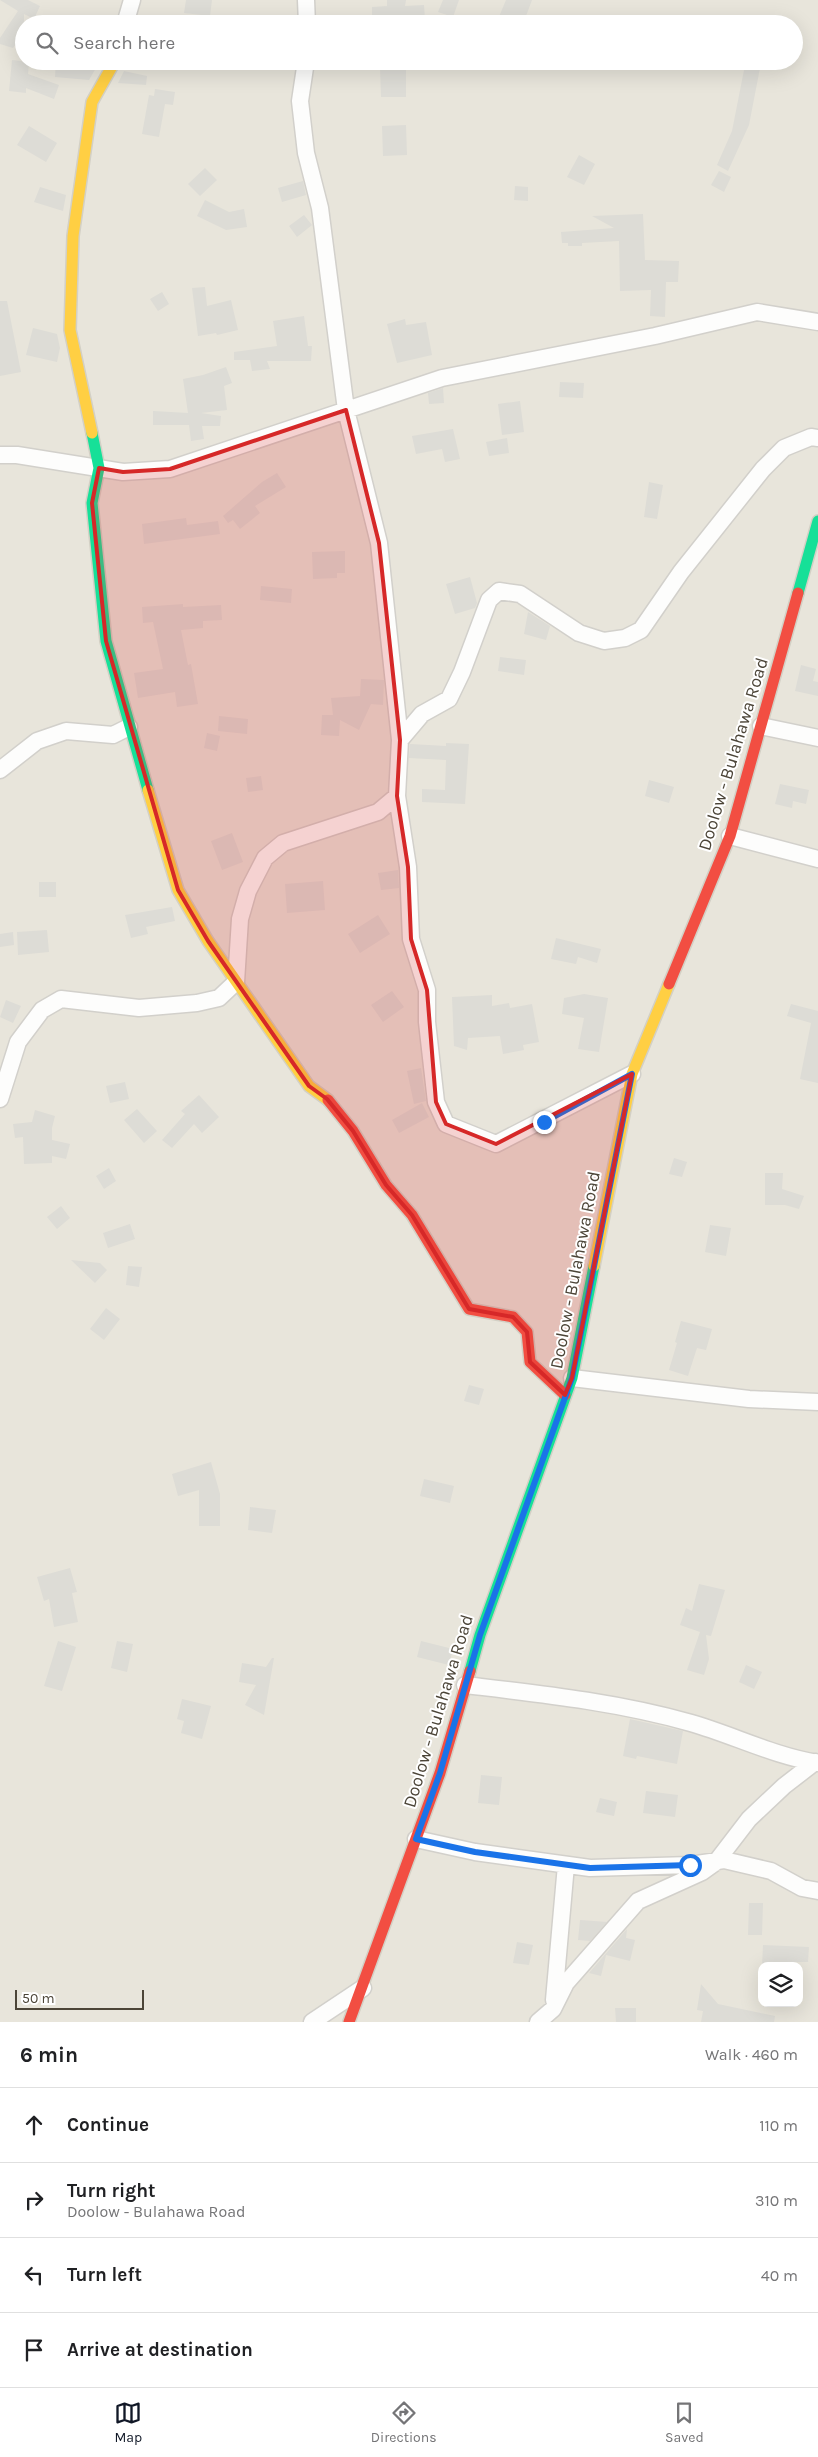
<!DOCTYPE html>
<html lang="en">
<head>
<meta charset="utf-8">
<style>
	:root { --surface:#fff; --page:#f6f6f6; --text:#202124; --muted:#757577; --line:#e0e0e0; --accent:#111827 }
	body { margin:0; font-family:Karla,sans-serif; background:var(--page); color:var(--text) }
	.controls { position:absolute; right:15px; bottom:15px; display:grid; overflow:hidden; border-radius:10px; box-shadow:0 5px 20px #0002 }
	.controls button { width:45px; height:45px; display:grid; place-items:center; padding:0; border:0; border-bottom:1px solid var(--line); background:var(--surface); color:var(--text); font:25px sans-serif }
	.scale { position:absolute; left:15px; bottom:12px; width:129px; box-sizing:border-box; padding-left:5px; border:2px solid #4c4538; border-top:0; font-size:14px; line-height:18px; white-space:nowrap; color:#4c4538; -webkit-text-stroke:4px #fff; paint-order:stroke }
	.stop { position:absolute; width:15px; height:15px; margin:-11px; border:4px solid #1a73e8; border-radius:50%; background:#fff }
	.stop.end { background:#1a73e8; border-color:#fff; box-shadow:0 1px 5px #0008 }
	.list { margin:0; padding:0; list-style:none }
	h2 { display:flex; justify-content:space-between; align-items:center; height:65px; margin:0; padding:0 20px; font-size:21px }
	h2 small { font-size:16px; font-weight:400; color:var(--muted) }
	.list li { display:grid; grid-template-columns:32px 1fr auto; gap:15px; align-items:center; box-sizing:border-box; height:75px; padding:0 20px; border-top:1px solid var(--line) }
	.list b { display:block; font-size:19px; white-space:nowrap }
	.list p { margin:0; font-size:16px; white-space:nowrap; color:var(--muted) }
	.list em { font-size:16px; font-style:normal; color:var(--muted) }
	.icon { flex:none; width:28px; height:28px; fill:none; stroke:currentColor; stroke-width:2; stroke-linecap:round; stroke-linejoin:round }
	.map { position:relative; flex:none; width:818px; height:2022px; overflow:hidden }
	.search { position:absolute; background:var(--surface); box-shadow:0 5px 20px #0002; left:15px; right:15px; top:15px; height:55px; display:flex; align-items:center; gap:12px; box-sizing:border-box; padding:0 18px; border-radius:28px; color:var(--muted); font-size:19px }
	.sheet { height:365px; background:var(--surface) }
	nav { display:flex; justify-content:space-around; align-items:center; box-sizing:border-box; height:70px; border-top:1px solid var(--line); background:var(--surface); font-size:14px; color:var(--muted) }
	nav a { display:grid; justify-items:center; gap:2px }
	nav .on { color:var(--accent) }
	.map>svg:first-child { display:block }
	.residential { fill:#e8e5db; fill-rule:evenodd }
	.building { fill:#dddcd6 }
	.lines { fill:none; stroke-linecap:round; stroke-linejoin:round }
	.street-casing { stroke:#d2d0cb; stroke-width:19 }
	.fast-casing { stroke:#d3d0c5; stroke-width:14 }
	.slow-casing { stroke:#d3d0c5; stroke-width:14 }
	.jam-casing { stroke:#d3d0c5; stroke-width:14 }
	.street { stroke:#fdfdfc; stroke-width:16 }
	.fast { stroke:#16e098; stroke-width:11 }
	.slow { stroke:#ffcf43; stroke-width:11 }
	.jam { stroke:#f24e42; stroke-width:11 }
	.route { stroke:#1a73e8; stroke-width:6 }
	.marked { fill:#d62828; fill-opacity:0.2; stroke:#d62828; stroke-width:4; stroke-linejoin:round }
	.labels { text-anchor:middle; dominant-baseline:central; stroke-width:4; stroke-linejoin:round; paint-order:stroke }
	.street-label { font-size:18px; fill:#4c4538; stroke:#fff }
</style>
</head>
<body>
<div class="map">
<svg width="818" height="2022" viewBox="0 0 818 2022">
	<rect width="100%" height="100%" fill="#f3f3ee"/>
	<path class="residential" d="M 0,0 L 818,0 L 818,2022 L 0,2022 ZM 24,24 L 794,24 L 794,61 L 24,61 ZM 762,1966 L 799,1966 L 799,2003 L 762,2003 Z"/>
	<path class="building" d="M 0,0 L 28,0 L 40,6 L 34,19 L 24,14 L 24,33 L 13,48 L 0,44 L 0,38 L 18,11 Z
		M 186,0 L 212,0 L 210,16 L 184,13 Z
		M 387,0 L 406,0 L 405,6 L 424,5 L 425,19 L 372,17 L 372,7 L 387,6 Z
		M 443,0 L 459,0 L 453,17 L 438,12 Z
		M 506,0 L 532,0 L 523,24 L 496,24 Z
		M 12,60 L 29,62 L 28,74 L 59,85 L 54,99 L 26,88 L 26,93 L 9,91 Z
		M 56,61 L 100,61 L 89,80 L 55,77 Z
		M 745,65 L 760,68 L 749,125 L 728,171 L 717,165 L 732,131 Z
		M 380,68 L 406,68 L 406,97 L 381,97 Z
		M 124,71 L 147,76 L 146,85 L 118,83 Z
		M 155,89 L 175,92 L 173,105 L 165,104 L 159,137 L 142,134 L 149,95 L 154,96 Z
		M 406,125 L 407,155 L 383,156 L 382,126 Z
		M 29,126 L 57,143 L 46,162 L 17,145 Z
		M 579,155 L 595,164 L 584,185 L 567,177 Z
		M 205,168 L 217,180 L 200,196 L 188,184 Z
		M 719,171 L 731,177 L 724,192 L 711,185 Z
		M 303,181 L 306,195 L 282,202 L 278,188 Z
		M 515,186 L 528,187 L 528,201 L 514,200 Z
		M 40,187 L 66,195 L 63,211 L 34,202 Z
		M 205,200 L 229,212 L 244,209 L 247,227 L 226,230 L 197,216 Z
		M 643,214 L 645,260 L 679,261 L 678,282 L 666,282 L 665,317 L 650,316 L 651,290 L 620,291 L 619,241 L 582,243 L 582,246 L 568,246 L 568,243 L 562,243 L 561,232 L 614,228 L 592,216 Z
		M 304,215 L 312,225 L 297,237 L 289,226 Z
		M 205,287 L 207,306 L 231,300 L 238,330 L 217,335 L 216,333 L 198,336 L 192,288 Z
		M 162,292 L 169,304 L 158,311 L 150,299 Z
		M 0,301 L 7,301 L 21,372 L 0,376 Z
		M 304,316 L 308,346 L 312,346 L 311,361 L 267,361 L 270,369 L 252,371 L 250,360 L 234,360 L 234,352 L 277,346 L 273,321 Z
		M 405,319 L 406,325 L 426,322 L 432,355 L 397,363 L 387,324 Z
		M 33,328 L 57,334 L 60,348 L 57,362 L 26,355 Z
		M 226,367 L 232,383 L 224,386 L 227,410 L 201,413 L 221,416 L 220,426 L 202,426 L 204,439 L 191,441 L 189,425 L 153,425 L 153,411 L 188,413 L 183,379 L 203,375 Z
		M 560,382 L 584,383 L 583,398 L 559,397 Z
		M 443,388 L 444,403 L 429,404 L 428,393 Z
		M 520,401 L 524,432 L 502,435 L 498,404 Z
		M 453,429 L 460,459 L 445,462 L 442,449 L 416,454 L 412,436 Z
		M 507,438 L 509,453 L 489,456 L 486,442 Z
		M 277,473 L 286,487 L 255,506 L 260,513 L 240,529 L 233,520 L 228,523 L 223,516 L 262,482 Z
		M 649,482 L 663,485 L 657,519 L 644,517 Z
		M 186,518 L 187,525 L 218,521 L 220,534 L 144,544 L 142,524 Z
		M 345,551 L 345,573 L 337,573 L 337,578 L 313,579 L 312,552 Z
		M 470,577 L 477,603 L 475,608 L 455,614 L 446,584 Z
		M 261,586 L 292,589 L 291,603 L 260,600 Z
		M 183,604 L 183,607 L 221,605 L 222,620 L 203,621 L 203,628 L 181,630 L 188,665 L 191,664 L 198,704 L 177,707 L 175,692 L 138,698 L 134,673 L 163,669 L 153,622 L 143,623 L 142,607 Z
		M 528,612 L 550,626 L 546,640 L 524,634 Z
		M 500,657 L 526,660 L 524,675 L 498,671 Z
		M 801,665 L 816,669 L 813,681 L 818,682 L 818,696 L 795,691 Z
		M 361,679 L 384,680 L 383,705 L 371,704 L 359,730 L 340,720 L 339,736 L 321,735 L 322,715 L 333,715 L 331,698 L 360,696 Z
		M 219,716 L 248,719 L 247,734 L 218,731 Z
		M 207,733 L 220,736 L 217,751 L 204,748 Z
		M 446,743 L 469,744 L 465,804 L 422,802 L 422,789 L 445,790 L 446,760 L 409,758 L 410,744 L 446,746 Z
		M 261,776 L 263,790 L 248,792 L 246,778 Z
		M 649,780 L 674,787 L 669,803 L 645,796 Z
		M 780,784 L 809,790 L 806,804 L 793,801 L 792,808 L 775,804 Z
		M 232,833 L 243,862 L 222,870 L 211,841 Z
		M 398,870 L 399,888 L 381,890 L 378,873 Z
		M 323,881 L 325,910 L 287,913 L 285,884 Z
		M 39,882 L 56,882 L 56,897 L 39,897 Z
		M 172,907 L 175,921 L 146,927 L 148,934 L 131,938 L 125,915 Z
		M 378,915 L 390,934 L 360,953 L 348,934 Z
		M 47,930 L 49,952 L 18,955 L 17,932 Z
		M 13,932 L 14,945 L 0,947 L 0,934 Z
		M 556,938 L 601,949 L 597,963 L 578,957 L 576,964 L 551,959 Z
		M 392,991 L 404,1007 L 383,1022 L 371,1005 Z
		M 584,994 L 608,998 L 599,1052 L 578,1049 L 584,1018 L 562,1014 L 564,998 Z
		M 492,995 L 492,1006 L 509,1003 L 510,1008 L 532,1004 L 539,1042 L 523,1045 L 524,1050 L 503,1054 L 500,1036 L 468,1038 L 467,1050 L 454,1046 L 452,997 Z
		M 6,1000 L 21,1006 L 13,1023 L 0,1017 Z
		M 791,1004 L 818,1011 L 818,1083 L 800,1079 L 811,1023 L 787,1016 Z
		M 421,1068 L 426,1101 L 414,1104 L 407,1071 Z
		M 125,1082 L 129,1099 L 110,1103 L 106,1086 Z
		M 199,1095 L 219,1117 L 202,1133 L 194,1124 L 172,1148 L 162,1140 L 185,1114 L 181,1111 Z
		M 422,1103 L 429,1117 L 399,1133 L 392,1120 Z
		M 137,1109 L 157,1131 L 144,1143 L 124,1120 Z
		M 35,1110 L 55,1116 L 52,1128 L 52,1140 L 70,1144 L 66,1159 L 52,1156 L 52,1163 L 24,1164 L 23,1137 L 15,1138 L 13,1124 L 32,1122 Z
		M 674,1158 L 687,1162 L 682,1177 L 669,1174 Z
		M 109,1168 L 116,1181 L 104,1189 L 96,1176 Z
		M 765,1173 L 783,1173 L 782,1189 L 804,1196 L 799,1209 L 785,1205 L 765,1205 Z
		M 61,1206 L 70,1218 L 57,1229 L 47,1217 Z
		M 130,1224 L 135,1239 L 108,1248 L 103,1233 Z
		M 710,1225 L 731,1228 L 726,1256 L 705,1252 Z
		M 71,1260 L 100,1263 L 107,1270 L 95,1283 Z
		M 128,1266 L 142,1267 L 139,1287 L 126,1285 Z
		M 106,1308 L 120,1319 L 104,1340 L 90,1329 Z
		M 681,1321 L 712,1329 L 706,1350 L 697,1348 L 688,1376 L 669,1370 L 677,1343 L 675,1342 Z
		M 469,1385 L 484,1389 L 479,1405 L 464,1401 Z
		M 211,1462 L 220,1494 L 220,1526 L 199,1526 L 199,1490 L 178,1496 L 172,1474 Z
		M 424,1479 L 454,1486 L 450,1503 L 420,1496 Z
		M 250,1507 L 276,1510 L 272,1533 L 248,1530 Z
		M 70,1568 L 77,1592 L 72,1593 L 78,1622 L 54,1627 L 49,1599 L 44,1601 L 37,1577 Z
		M 699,1584 L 725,1590 L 711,1636 L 706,1635 L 709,1659 L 704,1675 L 687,1670 L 700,1632 L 680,1625 L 686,1608 L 692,1611 Z
		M 58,1641 L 76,1647 L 62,1691 L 44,1686 Z
		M 117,1641 L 133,1644 L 127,1672 L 111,1668 Z
		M 421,1641 L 453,1649 L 449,1665 L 417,1657 Z
		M 272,1658 L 274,1658 L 264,1715 L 245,1705 L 256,1685 L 239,1682 L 242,1663 L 266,1667 Z
		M 746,1665 L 762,1672 L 754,1689 L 739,1682 Z
		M 182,1699 L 211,1706 L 202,1739 L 181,1733 L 184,1721 L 177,1719 Z
		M 630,1719 L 683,1731 L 677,1764 L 637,1756 L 636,1759 L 623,1756 Z
		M 481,1775 L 502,1777 L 499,1805 L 478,1803 Z
		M 646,1791 L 678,1795 L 675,1817 L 643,1813 Z
		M 600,1798 L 617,1802 L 614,1816 L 596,1812 Z
		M 749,1903 L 763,1903 L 762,1935 L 748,1935 Z
		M 580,1920 L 607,1922 L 590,1941 L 578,1940 Z
		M 627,1929 L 626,1938 L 635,1940 L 630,1961 L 606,1955 L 601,1976 L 589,1973 Z
		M 517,1942 L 533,1945 L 529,1965 L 513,1963 Z
		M 763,1945 L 809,1947 L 808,1962 L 793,1962 L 793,1966 L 762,1966 Z
		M 701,1984 L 718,2004 L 775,2016 L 774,2022 L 701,2022 L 703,2011 L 697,2010 Z
		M 615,2008 L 636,2008 L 636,2022 L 616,2022 Z"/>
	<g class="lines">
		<g class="street-casing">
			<path id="street" d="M 306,0 L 307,24
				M 125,24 L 132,0
				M 306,61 L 300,101 L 306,153 L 320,208 L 346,410 L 379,543 L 400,740 L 397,796 L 408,867 L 411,939 L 427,990 L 427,1022 L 436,1102 L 446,1124 L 496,1144 L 632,1074
				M 0,455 L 17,455 L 123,472 L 170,469 L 442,378 L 655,336 L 757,312 L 818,322
				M 761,726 L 818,738
				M 400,740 L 422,714 L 449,699 L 462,672 L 489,600 L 499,591 L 520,594 L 579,633 L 604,641 L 625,638 L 641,630 L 681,572 L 763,469 L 784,448 L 811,437 L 818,438
				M 0,770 L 37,741 L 66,731 L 113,735 L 129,727
				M 730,836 L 818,859
				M 0,1099 L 18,1042 L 42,1010 L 61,999 L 139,1008 L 197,1003 L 219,998 L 236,982 L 240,919 L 248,891 L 265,858 L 283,843 L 378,812 L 397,796
				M 572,1378 L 749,1399 L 818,1402
				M 465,1685 C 541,1694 617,1702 691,1723 C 733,1735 774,1756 818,1763
				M 416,1839 L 475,1852 L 590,1868 L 690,1865 L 724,1860 L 771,1871 L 802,1888 L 818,1891
				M 554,2000 L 566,1865
				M 312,2022 L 363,1988
				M 538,2022 L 553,2009 L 566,1983 L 638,1901 L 702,1872 L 716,1862 L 749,1819 L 784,1786 L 815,1762"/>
		</g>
		<g class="fast-casing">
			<path id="fast" d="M 92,433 L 99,468 L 92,503 L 106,641 L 148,790
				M 798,593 L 818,521
				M 470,1671 L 480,1635 L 572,1378 L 594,1266"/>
		</g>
		<g class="slow-casing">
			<path id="slow" d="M 92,433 L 70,330 L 73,236 L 92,102 L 115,61
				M 148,790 L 178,890 L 208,941 L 309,1086 L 328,1100
				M 594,1266 L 632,1074 L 669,984"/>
		</g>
		<g class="jam-casing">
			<path id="jam" d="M 669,984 L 730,836 L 798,593
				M 328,1100 L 353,1131 L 386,1185 L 412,1215 L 469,1309 L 513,1317 L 527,1332 L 530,1362 L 565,1395
				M 349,2022 L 440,1773 L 470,1671"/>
		</g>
		<use href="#street" class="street"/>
		<use href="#fast" class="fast"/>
		<use href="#slow" class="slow"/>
		<use href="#jam" class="jam"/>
	</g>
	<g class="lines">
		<path class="route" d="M 544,1122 L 632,1074 L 572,1378 L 480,1635 L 440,1773 L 416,1839 L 475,1852 L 590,1868 L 690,1865"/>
	</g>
	<path class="marked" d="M 346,410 L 379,543 L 400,740 L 397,796 L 408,867 L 411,939 L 427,990 L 436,1102 L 446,1124 L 496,1144 L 632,1074 L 572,1378 L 565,1395 L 530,1362 L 527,1332 L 513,1317 L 469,1309 L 412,1215 L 386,1185 L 353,1131 L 327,1099 L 309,1086 L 208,941 L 178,890 L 106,641 L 92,503 L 99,468 L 123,472 L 170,469 Z"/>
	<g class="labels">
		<g class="street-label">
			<text transform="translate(733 754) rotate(-73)">Doolow - Bulahawa Road</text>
			<text transform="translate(575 1270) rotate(-79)">Doolow - Bulahawa Road</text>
			<text transform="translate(438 1711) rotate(-73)">Doolow - Bulahawa Road</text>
		</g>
	</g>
</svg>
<div class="controls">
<button><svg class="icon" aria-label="layers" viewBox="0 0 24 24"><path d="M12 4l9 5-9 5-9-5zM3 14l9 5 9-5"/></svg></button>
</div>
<div class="scale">50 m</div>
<div class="stop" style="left:690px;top:1865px"></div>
<div class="stop end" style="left:544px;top:1122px"></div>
<div class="search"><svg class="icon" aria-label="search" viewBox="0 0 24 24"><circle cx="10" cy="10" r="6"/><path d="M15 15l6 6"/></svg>Search here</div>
</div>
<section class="sheet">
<h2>6 min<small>Walk · 460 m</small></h2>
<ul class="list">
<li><svg class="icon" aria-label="ahead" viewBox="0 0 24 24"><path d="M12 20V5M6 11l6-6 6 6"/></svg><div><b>Continue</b></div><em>110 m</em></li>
<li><svg class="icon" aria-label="right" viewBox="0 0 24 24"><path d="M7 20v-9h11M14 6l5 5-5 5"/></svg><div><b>Turn right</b><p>Doolow - Bulahawa Road</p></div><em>310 m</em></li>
<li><svg class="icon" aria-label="left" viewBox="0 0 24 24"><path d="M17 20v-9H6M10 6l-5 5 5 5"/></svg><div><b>Turn left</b></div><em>40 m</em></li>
<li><svg class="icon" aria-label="arrive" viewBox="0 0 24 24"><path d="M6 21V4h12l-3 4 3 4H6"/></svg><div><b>Arrive at destination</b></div></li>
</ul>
</section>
<nav>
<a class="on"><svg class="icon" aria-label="map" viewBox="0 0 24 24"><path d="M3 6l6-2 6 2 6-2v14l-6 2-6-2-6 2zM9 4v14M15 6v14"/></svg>Map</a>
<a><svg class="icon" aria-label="directions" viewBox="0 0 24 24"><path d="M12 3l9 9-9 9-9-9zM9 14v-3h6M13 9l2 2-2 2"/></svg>Directions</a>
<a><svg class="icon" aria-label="saved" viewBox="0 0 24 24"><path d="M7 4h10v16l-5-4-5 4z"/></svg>Saved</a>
</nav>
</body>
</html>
